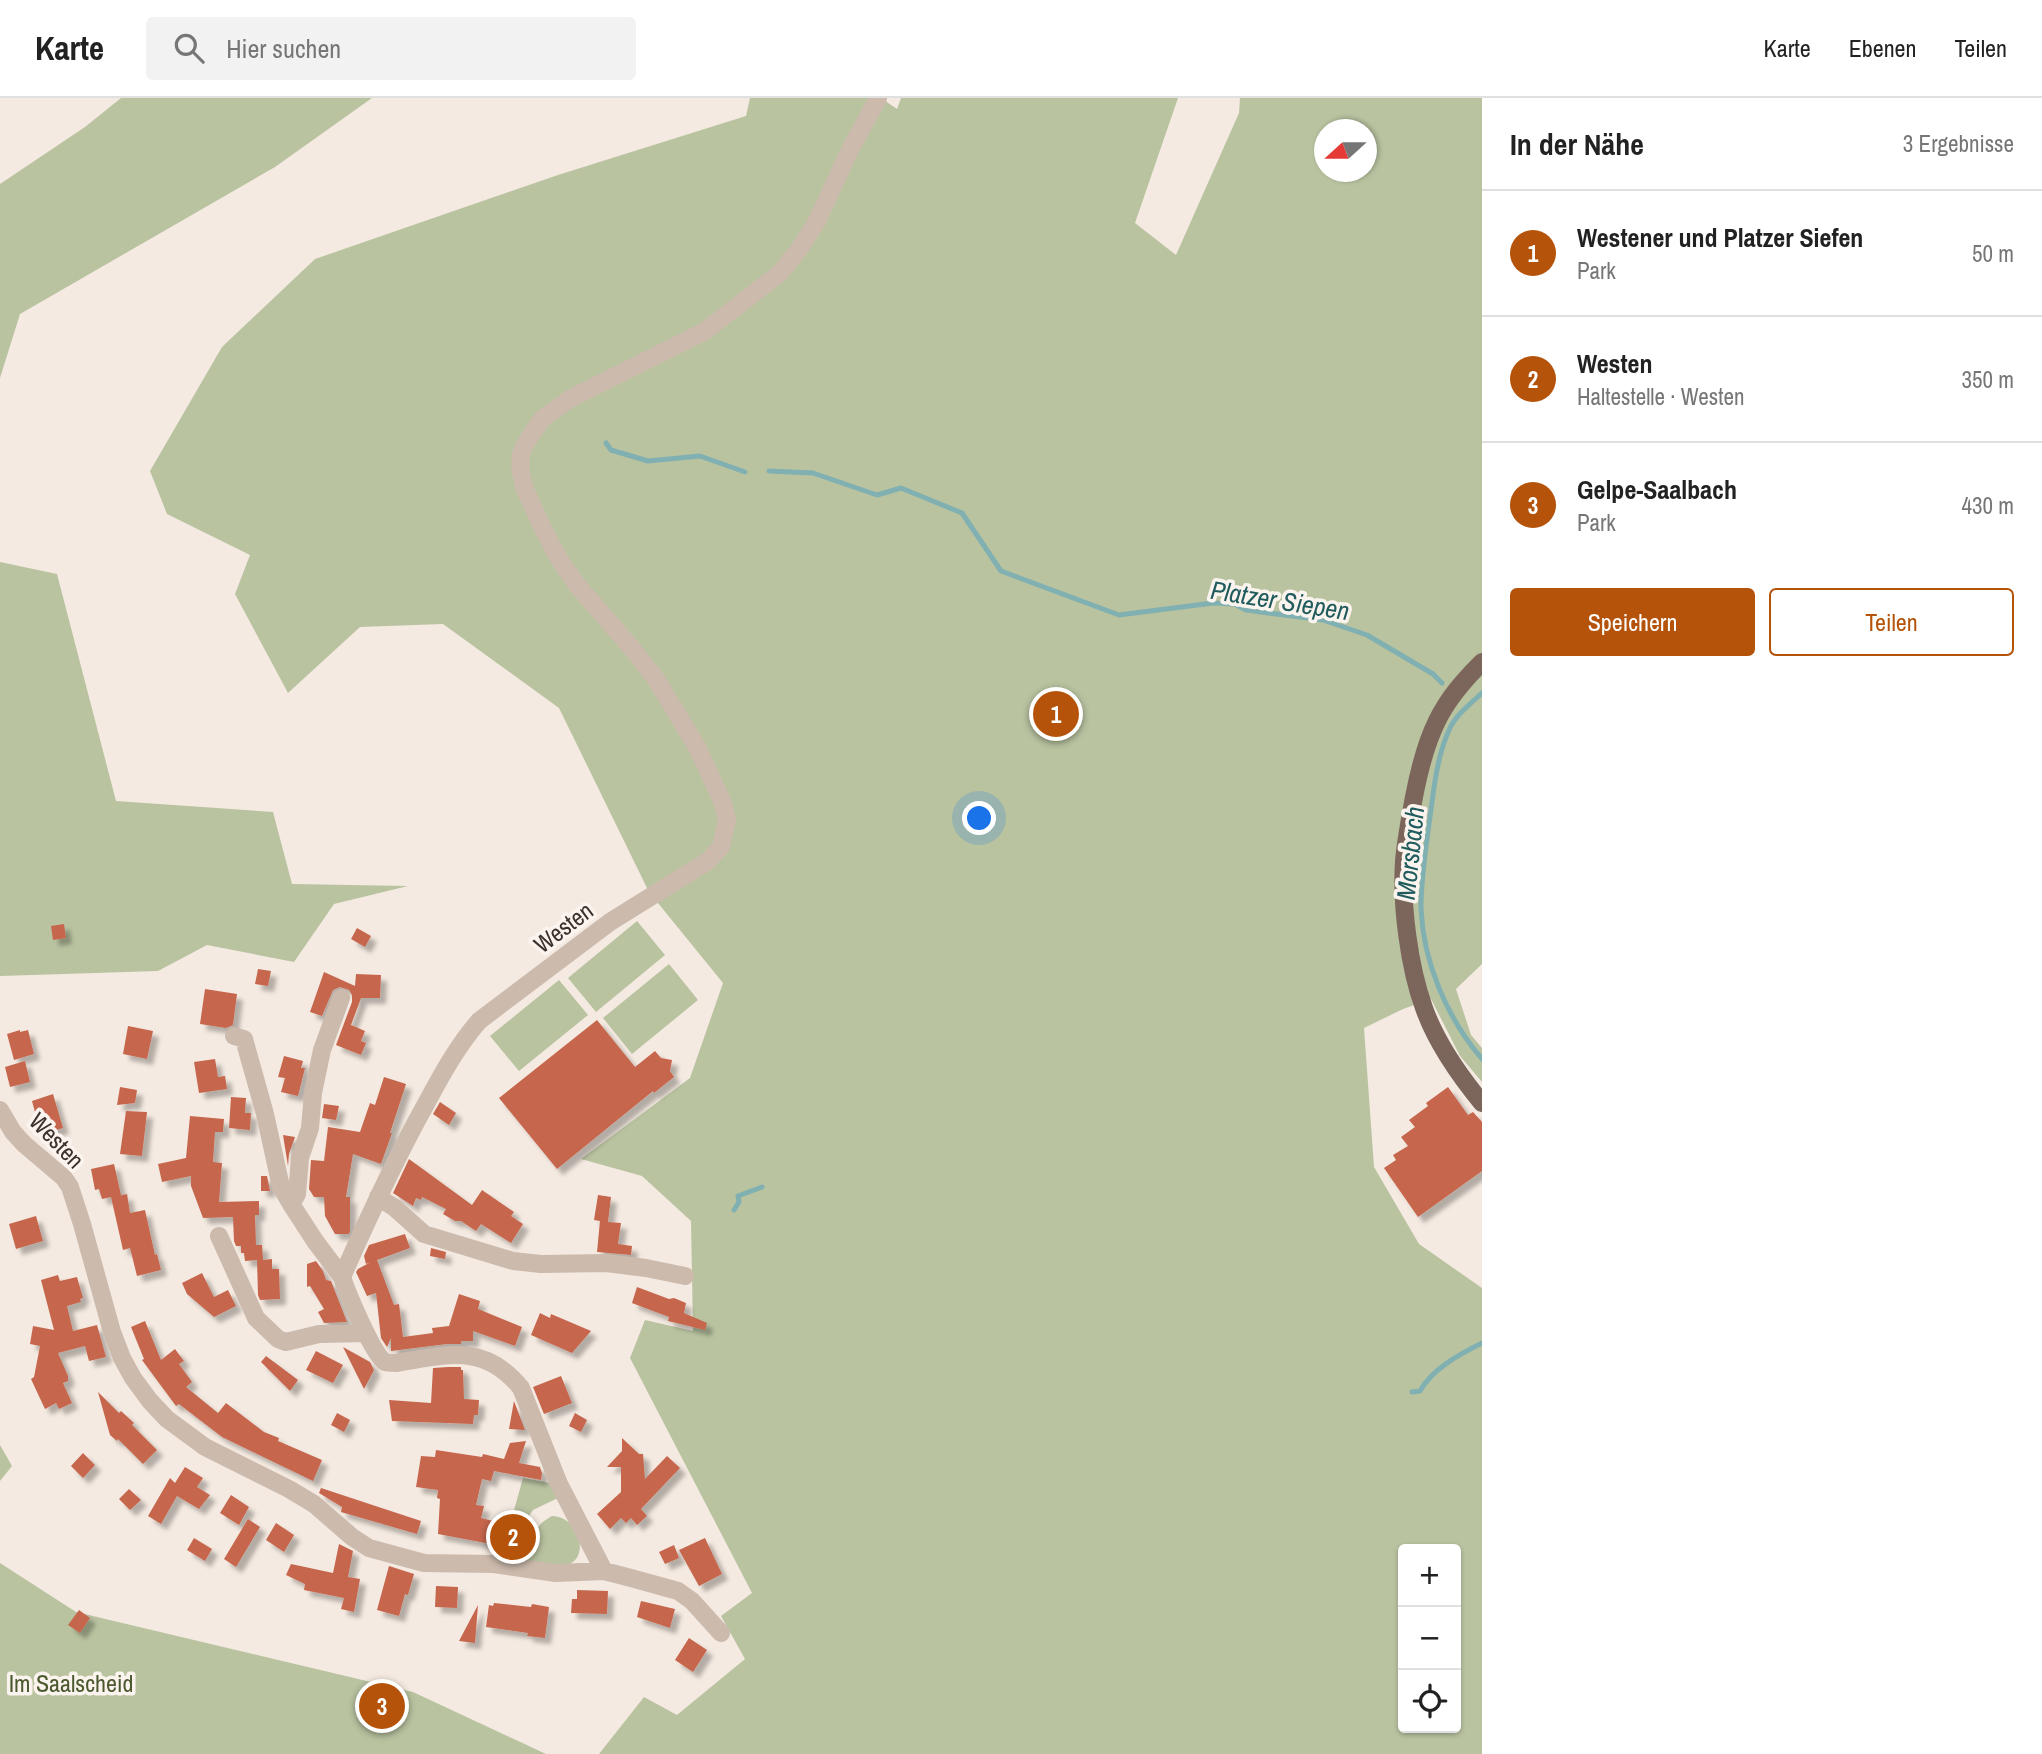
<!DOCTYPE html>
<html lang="de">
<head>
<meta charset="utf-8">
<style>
	:root { --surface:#fff; --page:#f2f2f2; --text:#222; --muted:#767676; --line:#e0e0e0; --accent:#b45309 }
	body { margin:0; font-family:"Archivo Narrow",sans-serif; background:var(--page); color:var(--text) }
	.controls { position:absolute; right:21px; bottom:21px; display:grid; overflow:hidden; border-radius:7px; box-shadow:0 2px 5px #0004 }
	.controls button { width:63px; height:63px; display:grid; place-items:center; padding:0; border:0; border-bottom:2px solid var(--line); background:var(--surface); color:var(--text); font:35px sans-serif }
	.compass { position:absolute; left:1314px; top:21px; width:63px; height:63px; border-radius:50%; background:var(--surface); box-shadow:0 2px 5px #0004; rotate:249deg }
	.you { position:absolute; left:980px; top:721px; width:24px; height:24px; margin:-18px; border:5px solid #fff; border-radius:50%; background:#1a73e8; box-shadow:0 0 0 10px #1a73e833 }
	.badge { display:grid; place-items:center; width:46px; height:46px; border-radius:50%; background:var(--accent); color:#fff; font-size:23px; font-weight:700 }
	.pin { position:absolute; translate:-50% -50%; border:4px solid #fff; box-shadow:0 2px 7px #0006 }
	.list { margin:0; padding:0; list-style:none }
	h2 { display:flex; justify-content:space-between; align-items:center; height:91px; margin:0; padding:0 28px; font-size:30px }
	h2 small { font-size:23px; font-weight:400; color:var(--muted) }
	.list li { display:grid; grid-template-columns:46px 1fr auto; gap:21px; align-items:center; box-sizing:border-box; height:126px; padding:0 28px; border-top:2px solid var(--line) }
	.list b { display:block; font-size:26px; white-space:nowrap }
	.list p { margin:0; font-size:23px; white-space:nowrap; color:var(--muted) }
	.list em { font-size:23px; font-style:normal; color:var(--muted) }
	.actions { display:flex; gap:14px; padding:21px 28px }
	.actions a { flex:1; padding:16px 0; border:2px solid var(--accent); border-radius:7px; text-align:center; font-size:24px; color:var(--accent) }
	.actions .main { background:var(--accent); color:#fff }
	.icon { flex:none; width:38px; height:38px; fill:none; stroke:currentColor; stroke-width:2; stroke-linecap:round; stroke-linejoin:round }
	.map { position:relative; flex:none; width:1482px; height:1656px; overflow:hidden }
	header { display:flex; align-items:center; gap:42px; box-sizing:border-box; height:98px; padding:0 35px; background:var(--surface); border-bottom:2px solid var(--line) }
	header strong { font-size:33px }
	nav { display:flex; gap:38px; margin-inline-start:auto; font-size:24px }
	.search { width:490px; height:63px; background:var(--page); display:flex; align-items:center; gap:18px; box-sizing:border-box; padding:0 24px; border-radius:7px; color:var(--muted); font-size:26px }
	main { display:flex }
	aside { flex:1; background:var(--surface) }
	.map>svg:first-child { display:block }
	.green { fill:#b9c3a0; fill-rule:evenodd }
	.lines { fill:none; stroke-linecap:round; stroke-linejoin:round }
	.stream { stroke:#80b0b1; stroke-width:5 }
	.building { fill:#c6664d; filter:url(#shadow) }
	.minor { stroke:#ccbaac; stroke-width:18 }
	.major { stroke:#7c665c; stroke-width:18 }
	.labels { text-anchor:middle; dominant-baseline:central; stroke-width:7; stroke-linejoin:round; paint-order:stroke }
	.street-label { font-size:24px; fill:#3b302b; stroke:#fbf4ee }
	.park-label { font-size:24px; fill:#4b592f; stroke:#fbf4ee }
	.water-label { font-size:26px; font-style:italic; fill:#205b5d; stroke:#fbf4ee }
</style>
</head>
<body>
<header>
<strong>Karte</strong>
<div class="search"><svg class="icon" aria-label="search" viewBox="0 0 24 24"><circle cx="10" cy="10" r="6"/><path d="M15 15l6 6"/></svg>Hier suchen</div>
<nav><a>Karte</a><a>Ebenen</a><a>Teilen</a></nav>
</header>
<main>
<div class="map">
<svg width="1482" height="1656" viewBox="0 0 1482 1656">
	<defs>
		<filter id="shadow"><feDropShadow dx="6" dy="6" stdDeviation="2" flood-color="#0004"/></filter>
	</defs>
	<rect width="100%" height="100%" fill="#f4eae1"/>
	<path class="green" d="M 121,0 L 372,0 L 275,69 L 20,216 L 0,280 L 0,86 L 85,29 Z
		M 750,0 L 881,0 L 897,11 L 901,0 L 1178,0 L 1135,125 L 1176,157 L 1239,15 L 1240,0 L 1482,0 L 1482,866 L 1456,891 L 1471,937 L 1482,950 L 1482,984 L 1460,958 L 1431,901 L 1403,911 L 1364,930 L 1374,1069 L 1419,1146 L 1482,1190 L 1482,1656 L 599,1656 L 644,1599 L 677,1617 L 745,1561 L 721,1518 L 752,1495 L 630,1260 L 645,1222 L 693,1233 L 691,1123 L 642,1078 L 581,1061 L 690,980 L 723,885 L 649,794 L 559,610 L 443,526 L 360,529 L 288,595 L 235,496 L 250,457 L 167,416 L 150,373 L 222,249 L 315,161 L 558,77 L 746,18 ZM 1324,32 L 1366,32 L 1366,74 L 1324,74 ZM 1403,1451 L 1456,1451 L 1456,1630 L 1403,1630 Z
		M 0,464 L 57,476 L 116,703 L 273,714 L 292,786 L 408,788 L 334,806 L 294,864 L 207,847 L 158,873 L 0,878 Z
		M 637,823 L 665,857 L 596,914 L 568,880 Z
		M 669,866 L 698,902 L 632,956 L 603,920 Z
		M 559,882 L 588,917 L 519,973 L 490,938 Z
		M 0,1347 L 12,1368 L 0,1383 Z
		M 523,1380 L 551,1385 L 558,1400 L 533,1412 L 520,1431 L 512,1431 L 509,1442 L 514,1443 L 506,1458 L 501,1459 Z
		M 552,1418 C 582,1419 590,1464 565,1467 C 552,1468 534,1463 521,1462 C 529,1443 533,1428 552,1418 Z
		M 0,1465 L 76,1514 L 413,1594 L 546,1656 L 0,1656 Z"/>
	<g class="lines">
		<path class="stream" d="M 606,345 L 611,352 L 648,363 L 700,358 L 745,374
			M 769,373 L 813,375 L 877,397 L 901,390 L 962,415 L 1001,473 L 1119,517 L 1213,505 L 1234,506 L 1246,512 L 1323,522 L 1367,537 L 1433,576 L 1442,585
			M 1482,595 C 1471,605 1456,617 1450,630 C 1437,657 1434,690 1430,719 C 1426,749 1421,779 1421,810 C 1423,864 1447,920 1482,961
			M 734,1112 L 739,1104 L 738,1098 L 762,1089
			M 1412,1294 L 1420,1293 C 1432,1271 1460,1256 1482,1245"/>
	</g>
	<path class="building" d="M 64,826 L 66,840 L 53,842 L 51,828 Z
		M 357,830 L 371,838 L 365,849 L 351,841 Z
		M 258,871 L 271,873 L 268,888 L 255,886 Z
		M 324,874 L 355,888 L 356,876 L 381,877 L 380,900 L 361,900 L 351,927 L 365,933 L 361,943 L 366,945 L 361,957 L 336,947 L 352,904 L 352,897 L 349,892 L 340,889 L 333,892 L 322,918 L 310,914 Z
		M 205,891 L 237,896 L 233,927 L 226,930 L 200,926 Z
		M 597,922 L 635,969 L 655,953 L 661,960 L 672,962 L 670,973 L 674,979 L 654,995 L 653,993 L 557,1071 L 499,1000 Z
		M 128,928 L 153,933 L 147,961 L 123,956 Z
		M 20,932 L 20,934 L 28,932 L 34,956 L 14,962 L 7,936 Z
		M 284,958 L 303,963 L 301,970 L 305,970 L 298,998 L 281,994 L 285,980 L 278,979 Z
		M 215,961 L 218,979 L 225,978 L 227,991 L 199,995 L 194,964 Z
		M 25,963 L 30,984 L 10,989 L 5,969 Z
		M 384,979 L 406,986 L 390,1035 L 392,1035 L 381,1066 L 353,1056 L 346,1099 L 350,1099 L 350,1133 L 349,1136 L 335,1136 L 325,1118 L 324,1099 L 314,1099 L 309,1091 L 311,1062 L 324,1063 L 328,1029 L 360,1034 L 370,1005 L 375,1007 Z
		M 120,989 L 137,992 L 135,1005 L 117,1007 Z
		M 1448,989 L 1468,1017 L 1473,1014 L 1482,1024 L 1482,1073 L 1418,1119 L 1384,1070 L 1396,1062 L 1393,1057 L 1408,1048 L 1401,1039 L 1415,1029 L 1409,1022 L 1428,1008 L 1426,1005 Z
		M 53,996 L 63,1030 L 41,1036 L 32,1003 Z
		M 231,999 L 246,1000 L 245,1015 L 251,1015 L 250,1032 L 229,1030 Z
		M 440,1004 L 456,1015 L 449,1027 L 433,1016 Z
		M 324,1006 L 339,1008 L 336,1022 L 322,1020 Z
		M 126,1013 L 147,1014 L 142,1058 L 120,1056 Z
		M 190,1018 L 224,1021 L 223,1034 L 215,1034 L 213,1064 L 222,1065 L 219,1104 L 259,1103 L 259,1117 L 255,1117 L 256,1147 L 262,1147 L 263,1162 L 272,1161 L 272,1171 L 279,1171 L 280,1201 L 260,1202 L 258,1197 L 257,1162 L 245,1163 L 244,1155 L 241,1155 L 241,1148 L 236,1148 L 234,1143 L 233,1119 L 203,1120 L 191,1088 L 191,1078 L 162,1084 L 158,1066 L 186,1060 Z
		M 283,1037 L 295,1039 L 289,1056 L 288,1068 Z
		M 409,1061 L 472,1107 L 482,1092 L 514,1114 L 511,1118 L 523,1126 L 511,1145 L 481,1126 L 476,1133 L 461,1123 L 455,1123 L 443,1116 L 446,1111 L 422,1099 L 421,1102 L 416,1100 L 413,1108 L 393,1095 Z
		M 114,1066 L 121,1097 L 118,1098 L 127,1096 L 130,1115 L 145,1112 L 155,1157 L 157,1156 L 161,1172 L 137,1178 L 130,1150 L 123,1152 L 111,1099 L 102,1101 L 99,1091 L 95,1092 L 91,1071 Z
		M 261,1078 L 267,1078 L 270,1093 L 261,1093 Z
		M 598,1097 L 611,1099 L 608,1124 L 621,1125 L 618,1146 L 632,1148 L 631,1157 L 597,1154 L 600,1123 L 594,1122 Z
		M 36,1118 L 43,1143 L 16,1151 L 9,1126 Z
		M 405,1136 L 410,1150 L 377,1162 L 394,1207 L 399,1206 L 403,1239 L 433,1235 L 432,1230 L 449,1228 L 459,1196 L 480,1203 L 478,1211 L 522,1229 L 515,1248 L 473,1233 L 473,1243 L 461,1243 L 461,1246 L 447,1246 L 391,1253 L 391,1240 L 387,1249 L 381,1240 L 376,1195 L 367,1198 L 356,1174 L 358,1171 L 369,1165 L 366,1166 L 364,1158 L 369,1147 Z
		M 431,1150 L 446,1154 L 445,1161 L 430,1158 Z
		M 316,1163 L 323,1173 L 326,1182 L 331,1183 L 347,1224 L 324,1225 L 318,1214 L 324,1211 L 310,1188 L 307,1189 L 307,1166 Z
		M 202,1175 L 214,1199 L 228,1192 L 236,1208 L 214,1219 L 187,1196 L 182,1185 Z
		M 58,1177 L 60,1183 L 77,1179 L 83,1200 L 80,1201 L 81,1204 L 67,1208 L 73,1233 L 97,1227 L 106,1259 L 89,1263 L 85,1248 L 58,1255 L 68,1278 L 68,1283 L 63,1285 L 72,1305 L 59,1311 L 56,1305 L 45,1311 L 31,1281 L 34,1279 L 40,1248 L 30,1246 L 33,1228 L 54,1232 L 41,1182 Z
		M 637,1189 L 669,1201 L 674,1200 L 686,1205 L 684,1215 L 707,1225 L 705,1232 L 668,1223 L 669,1219 L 632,1205 Z
		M 540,1215 L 550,1220 L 551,1216 L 591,1233 L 572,1255 L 531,1237 Z
		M 145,1223 L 161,1262 L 175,1251 L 184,1263 L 179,1266 L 192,1284 L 186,1289 L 218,1315 L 226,1305 L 264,1334 L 279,1340 L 278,1343 L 322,1362 L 313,1383 L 222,1339 L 179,1306 L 176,1308 L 142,1262 L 144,1261 L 131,1229 Z
		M 343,1249 L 370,1264 L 374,1272 L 364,1291 Z
		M 316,1253 L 343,1267 L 333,1285 L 306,1272 Z
		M 266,1258 L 298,1282 L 290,1293 L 261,1264 Z
		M 448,1269 L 461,1269 L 461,1272 L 463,1272 L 464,1301 L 479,1302 L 478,1317 L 474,1317 L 473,1326 L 392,1323 L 389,1302 L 431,1305 L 433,1270 Z
		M 561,1278 L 572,1305 L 544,1316 L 533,1289 Z
		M 98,1294 L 119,1315 L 121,1313 L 134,1325 L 132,1327 L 157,1352 L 143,1366 L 118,1341 L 117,1343 L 110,1337 Z
		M 514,1303 L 525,1332 L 509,1331 Z
		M 337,1315 L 350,1322 L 344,1334 L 331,1327 Z
		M 575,1315 L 587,1322 L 581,1334 L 569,1328 Z
		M 622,1340 L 639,1356 L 643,1356 L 645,1381 L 667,1358 L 680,1370 L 641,1411 L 647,1418 L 637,1427 L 631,1420 L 626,1425 L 621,1420 L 610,1431 L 597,1416 L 621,1394 L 621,1369 L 607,1369 L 622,1353 Z
		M 526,1343 L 519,1365 L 540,1369 L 542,1375 L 541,1382 L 494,1373 L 491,1383 L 482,1381 L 476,1407 L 484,1408 L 481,1420 L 501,1425 L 496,1447 L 438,1436 L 440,1401 L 437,1400 L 438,1392 L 416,1389 L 421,1358 L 435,1359 L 436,1352 L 482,1359 L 483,1356 L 504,1361 L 510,1345 Z
		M 83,1355 L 95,1367 L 83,1380 L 71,1368 Z
		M 185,1369 L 203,1380 L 197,1389 L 210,1397 L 199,1411 L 177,1398 L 161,1426 L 148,1418 L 170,1380 L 175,1385 Z
		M 321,1390 L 421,1423 L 417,1436 L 341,1414 L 342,1409 L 319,1395 Z
		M 129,1391 L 141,1402 L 130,1412 L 119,1401 Z
		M 231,1397 L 249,1409 L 239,1427 L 220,1415 Z
		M 248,1421 L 260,1429 L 236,1469 L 224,1461 Z
		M 276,1425 L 294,1437 L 284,1454 L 266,1442 Z
		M 194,1440 L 212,1451 L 205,1463 L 187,1452 Z
		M 705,1440 L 722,1476 L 699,1488 L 679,1452 Z
		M 339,1446 L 353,1453 L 348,1479 L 360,1481 L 354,1514 L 341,1511 L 344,1500 L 304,1492 L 305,1486 L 286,1477 L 291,1466 L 333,1475 Z
		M 674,1447 L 679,1460 L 665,1466 L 659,1454 Z
		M 389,1468 L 414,1476 L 408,1497 L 405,1496 L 399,1518 L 377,1512 Z
		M 436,1488 L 458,1489 L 457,1510 L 435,1509 Z
		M 577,1492 L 608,1493 L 607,1516 L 571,1515 L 572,1501 L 577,1501 Z
		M 641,1503 L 675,1511 L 670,1530 L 637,1519 Z
		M 494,1505 L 531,1509 L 532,1506 L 549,1509 L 545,1540 L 527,1538 L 528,1535 L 486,1529 L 489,1507 L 493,1508 Z
		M 478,1507 L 475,1545 L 459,1543 Z
		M 79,1512 L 90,1520 L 80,1535 L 68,1527 Z
		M 689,1540 L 707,1552 L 693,1574 L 675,1562 Z"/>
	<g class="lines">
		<path class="minor" d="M 341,900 L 322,952 L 313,995 L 310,1030 L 300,1060 L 297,1096 L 291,1106 L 315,1143 L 342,1179
			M 234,938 L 244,941 L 265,1016 L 281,1089 L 291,1106
			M 0,1012 L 13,1034 L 24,1046 L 64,1080 L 70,1089 L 82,1126 L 112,1234 L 122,1260 L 133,1280 L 150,1303 L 167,1321 L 205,1349 L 289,1391 L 314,1406 L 352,1439 L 369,1450 L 424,1465 L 494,1466 L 556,1475 L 604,1473 L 631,1480 L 678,1493 L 692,1503 L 721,1535
			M 378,1099 L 395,1110 L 424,1136 L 513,1163 L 541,1166 L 606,1165 L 646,1170 L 685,1178
			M 219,1138 L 256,1220 L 278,1241 L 286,1244 L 319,1236 L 366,1235
			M 604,1473 L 559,1386 L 521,1290 C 484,1244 446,1257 396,1265 C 393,1265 388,1265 385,1264 C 373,1257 347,1194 342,1179 C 368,1120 395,1061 427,1004 C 442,976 458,947 479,923 L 610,824 L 708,763 L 721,749 L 727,722 L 723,705 L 697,649 L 656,581 L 630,548 L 577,487 L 559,461 L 542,429 L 524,389 L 520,369 L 521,356 L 525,346 L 542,321 L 571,300 L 705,233 L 780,175 L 800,150 L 816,125 L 849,54 L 878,0"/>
		<path class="major" d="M 1482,564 C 1464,582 1448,600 1437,623 C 1425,647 1419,673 1414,699 C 1410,720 1406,741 1404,763 C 1401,806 1409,869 1424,910 C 1436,944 1459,977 1482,1005"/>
	</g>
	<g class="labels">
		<g class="street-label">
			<text transform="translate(563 829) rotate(-37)">Westen</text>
			<text transform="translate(57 1042) rotate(46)">Westen</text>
		</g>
		<g class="park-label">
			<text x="71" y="1585">Im Saalscheid</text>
		</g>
		<g class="water-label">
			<text transform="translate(1280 502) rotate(9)">Platzer Siepen</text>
			<text transform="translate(1410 755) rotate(-84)">Morsbach</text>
		</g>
	</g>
</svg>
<div class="controls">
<button>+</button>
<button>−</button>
<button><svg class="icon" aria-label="locate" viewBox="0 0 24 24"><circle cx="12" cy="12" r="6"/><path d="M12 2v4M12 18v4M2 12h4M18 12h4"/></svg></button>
</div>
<svg class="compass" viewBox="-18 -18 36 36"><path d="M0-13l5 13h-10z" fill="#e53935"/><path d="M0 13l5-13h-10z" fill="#767676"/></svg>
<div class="you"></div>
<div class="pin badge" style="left:1056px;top:616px">1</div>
<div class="pin badge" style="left:513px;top:1439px">2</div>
<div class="pin badge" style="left:382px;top:1608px">3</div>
</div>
<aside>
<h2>In der Nähe<small>3 Ergebnisse</small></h2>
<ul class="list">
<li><span class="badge">1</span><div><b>Westener und Platzer Siefen</b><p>Park</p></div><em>50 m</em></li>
<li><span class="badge">2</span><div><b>Westen</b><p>Haltestelle · Westen</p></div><em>350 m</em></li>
<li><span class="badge">3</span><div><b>Gelpe-Saalbach</b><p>Park</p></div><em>430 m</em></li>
</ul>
<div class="actions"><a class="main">Speichern</a><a>Teilen</a></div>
</aside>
</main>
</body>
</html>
